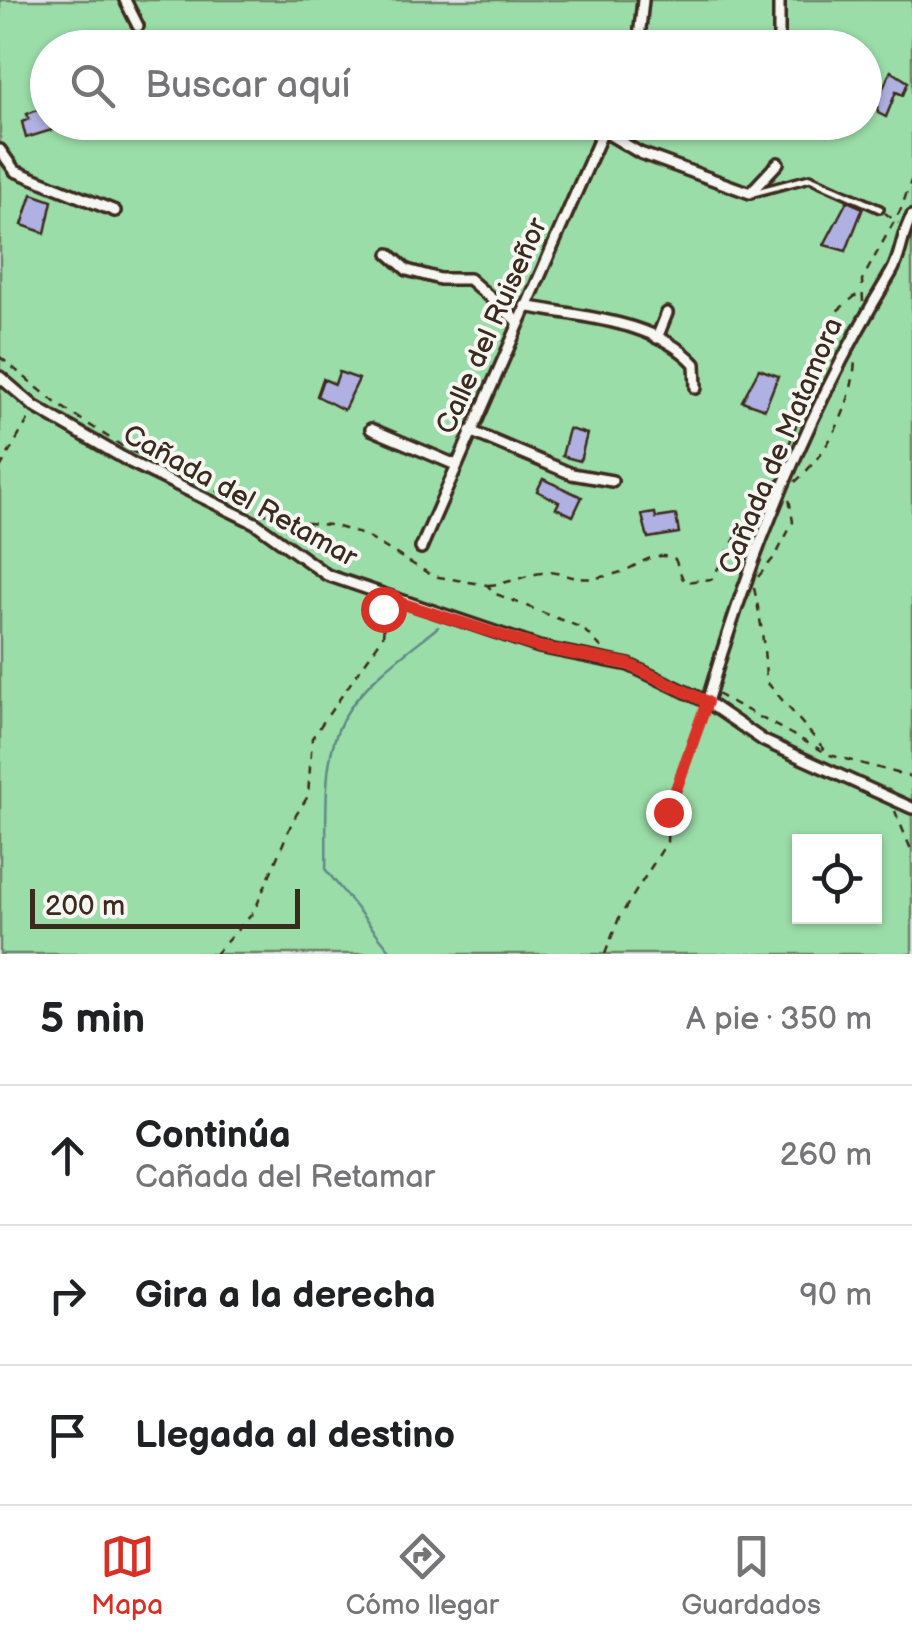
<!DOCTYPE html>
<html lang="es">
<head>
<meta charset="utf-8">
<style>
	:root { --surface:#fff; --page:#f2f2f2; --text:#202124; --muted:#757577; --line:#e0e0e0; --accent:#d93025 }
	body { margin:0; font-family:"Balsamiq Sans",sans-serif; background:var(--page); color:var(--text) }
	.controls { position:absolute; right:30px; bottom:30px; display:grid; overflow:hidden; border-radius:0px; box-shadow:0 2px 8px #0004 }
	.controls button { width:90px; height:90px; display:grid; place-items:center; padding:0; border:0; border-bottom:2px solid var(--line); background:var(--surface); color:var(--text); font:50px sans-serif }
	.scale { position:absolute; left:30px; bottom:25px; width:270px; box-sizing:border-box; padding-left:10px; border:5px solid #3b2a1e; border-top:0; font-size:28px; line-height:35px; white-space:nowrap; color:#3b2a1e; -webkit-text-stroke:8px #f6f6f2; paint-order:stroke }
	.stop { position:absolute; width:30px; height:30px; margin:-22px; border:8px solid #d93025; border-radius:50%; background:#fff }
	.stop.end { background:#d93025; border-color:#fff; box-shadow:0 2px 10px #0008 }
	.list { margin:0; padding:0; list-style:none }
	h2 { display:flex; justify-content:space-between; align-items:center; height:130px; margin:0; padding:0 40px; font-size:42px }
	h2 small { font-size:32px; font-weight:400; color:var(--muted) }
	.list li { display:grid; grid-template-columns:65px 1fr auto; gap:30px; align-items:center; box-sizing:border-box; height:140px; padding:0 40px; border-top:2px solid var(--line) }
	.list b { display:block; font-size:38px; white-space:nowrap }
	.list p { margin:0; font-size:32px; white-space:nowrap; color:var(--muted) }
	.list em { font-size:32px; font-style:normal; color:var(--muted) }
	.icon { flex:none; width:55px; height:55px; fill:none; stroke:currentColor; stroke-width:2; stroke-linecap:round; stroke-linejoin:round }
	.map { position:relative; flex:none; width:912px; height:954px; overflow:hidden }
	.search { position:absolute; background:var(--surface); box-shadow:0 2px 8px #0004; left:30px; right:30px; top:30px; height:110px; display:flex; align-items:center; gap:25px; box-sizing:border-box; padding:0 35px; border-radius:55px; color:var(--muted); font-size:38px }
	.sheet { height:550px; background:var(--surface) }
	nav { display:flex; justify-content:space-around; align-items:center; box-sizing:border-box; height:140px; border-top:2px solid var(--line); background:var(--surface); font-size:28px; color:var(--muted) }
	nav a { display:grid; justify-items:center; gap:5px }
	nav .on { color:var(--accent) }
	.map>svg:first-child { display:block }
	.green { fill:#9bdda8; stroke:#6b8463; stroke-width:2.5; fill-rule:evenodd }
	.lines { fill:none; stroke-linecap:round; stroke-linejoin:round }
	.stream { stroke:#608988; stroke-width:2.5 }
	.building { fill:#b0b1e2; stroke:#3b2a1e; stroke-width:2.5 }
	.service-casing { stroke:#3b2a1e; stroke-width:12 }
	.minor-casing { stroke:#3b2a1e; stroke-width:16 }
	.path { stroke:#3b2a1e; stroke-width:2.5; stroke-dasharray:8 8; stroke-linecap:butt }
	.service { stroke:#f6f6f2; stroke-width:5 }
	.minor { stroke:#f6f6f2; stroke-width:9 }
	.route { stroke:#d93025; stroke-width:12 }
	.labels { text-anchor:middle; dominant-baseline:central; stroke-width:8; stroke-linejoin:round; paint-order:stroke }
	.street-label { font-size:28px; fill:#3b2a1e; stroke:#f6f6f2 }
</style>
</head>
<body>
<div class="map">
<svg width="912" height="954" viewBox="0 0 912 954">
	<rect width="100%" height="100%" fill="#e1e1ed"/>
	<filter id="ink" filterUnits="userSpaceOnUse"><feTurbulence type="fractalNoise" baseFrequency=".01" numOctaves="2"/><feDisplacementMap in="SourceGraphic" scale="20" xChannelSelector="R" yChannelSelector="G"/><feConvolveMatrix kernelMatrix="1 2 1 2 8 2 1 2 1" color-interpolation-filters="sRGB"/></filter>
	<g filter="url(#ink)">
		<path class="green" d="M 0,0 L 912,0 L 912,954 L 0,954 ZM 48,48 L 864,48 L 864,122 L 48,122 ZM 800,842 L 874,842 L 874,916 L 800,916 Z"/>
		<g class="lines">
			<path class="stream" d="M 393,954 L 326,870 C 328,822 319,753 348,711 C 370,677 407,652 438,627"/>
		</g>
		<path class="building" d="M 891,71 L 908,82 L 903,95 L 896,92 L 886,117 L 878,113 L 877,101 Z
			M 40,109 L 44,120 L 55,122 L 58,128 L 26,138 L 22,122 L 29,119 L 27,114 Z
			M 32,194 L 52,201 L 45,233 L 22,225 Z
			M 847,201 L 863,208 L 846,251 L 824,245 Z
			M 759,369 L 778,376 L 765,409 L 742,401 Z
			M 339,372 L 359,379 L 344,410 L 317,396 L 323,379 L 335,384 Z
			M 569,429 L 587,434 L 580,461 L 562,456 Z
			M 543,479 L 582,497 L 573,516 L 556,508 L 559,502 L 537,491 Z
			M 655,513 L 656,518 L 676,515 L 679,533 L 648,538 L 642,515 Z"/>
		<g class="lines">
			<g class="service-casing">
				<path id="service" d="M 753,193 L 810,178 L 880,209"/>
			</g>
			<g class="minor-casing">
				<path id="minor" d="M 125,0 L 138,26
					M 638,48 L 643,0
					M 779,48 L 779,0
					M 588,122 L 640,153 L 750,193 L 778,163
					M 0,150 L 15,171 L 115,211
					M 389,254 L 407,270 L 440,279 L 469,279 L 517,321
					M 525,306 C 580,317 655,320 695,364 L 696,388
					M 657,338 L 667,313
					M 0,377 L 35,407 L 132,463 L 255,523 L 327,575 L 539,647 L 629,665 L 707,702 L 764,741 L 912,808
					M 371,429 L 456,465
					M 470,431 L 572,474 L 612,481
					M 421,548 L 607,122
					M 707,702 C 751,551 810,406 891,273 C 902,255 901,234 912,216"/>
			</g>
			<path class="path" d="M 885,213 L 898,223
				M 863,302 L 862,280 L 901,209 L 912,178
				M 0,357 L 56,403 L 125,448 L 278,520 L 331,525 L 364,535 L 433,576 L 487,585 L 496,594 L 582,628 L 607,653
				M 0,468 L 32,413
				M 795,482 C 829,452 854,404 855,357
				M 758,577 L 776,555 L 793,522 L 789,498
				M 488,585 C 508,584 522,576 541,573 C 555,570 566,577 579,578 C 590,580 608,576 618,573 C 639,567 652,549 675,559 L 684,582 L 712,579 L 790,442 L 837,311 L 859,293
				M 754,588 C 761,619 765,650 766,681 L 825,750
				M 717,694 L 830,755 L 912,777
				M 895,811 L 912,852
				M 215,954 L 254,912 L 293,820 L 308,796 L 312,738 L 383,637 L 385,605
				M 605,954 L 619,918 L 667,842 L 668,812 L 704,713"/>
			<use href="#service" class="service"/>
			<use href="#minor" class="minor"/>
		</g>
	</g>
	<g class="lines" filter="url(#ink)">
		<path class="route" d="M 383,609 L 388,599 L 538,647 L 628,664 L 707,702 L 668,812"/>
	</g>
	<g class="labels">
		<g class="street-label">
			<text transform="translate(492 326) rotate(-66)">Calle del Ruiseñor</text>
			<text transform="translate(781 446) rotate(-67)">Cañada de Matamora</text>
			<text transform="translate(240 496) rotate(29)">Cañada del Retamar</text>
		</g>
	</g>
</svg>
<div class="controls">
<button><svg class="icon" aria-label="locate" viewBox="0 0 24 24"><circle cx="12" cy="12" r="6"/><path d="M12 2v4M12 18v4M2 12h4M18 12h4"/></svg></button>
</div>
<div class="scale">200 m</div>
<div class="stop" style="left:383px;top:609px"></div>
<div class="stop end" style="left:668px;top:812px"></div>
<div class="search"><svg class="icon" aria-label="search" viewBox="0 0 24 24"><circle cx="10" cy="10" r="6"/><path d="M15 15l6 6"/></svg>Buscar aquí</div>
</div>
<section class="sheet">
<h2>5 min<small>A pie · 350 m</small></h2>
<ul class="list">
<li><svg class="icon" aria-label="ahead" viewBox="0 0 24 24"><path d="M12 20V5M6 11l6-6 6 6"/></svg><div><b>Continúa</b><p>Cañada del Retamar</p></div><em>260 m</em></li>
<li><svg class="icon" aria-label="right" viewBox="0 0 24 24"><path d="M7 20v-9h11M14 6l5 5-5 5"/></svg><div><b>Gira a la derecha</b></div><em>90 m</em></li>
<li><svg class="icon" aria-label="arrive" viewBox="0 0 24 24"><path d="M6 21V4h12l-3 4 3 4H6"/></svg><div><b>Llegada al destino</b></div></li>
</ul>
</section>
<nav>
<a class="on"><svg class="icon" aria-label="map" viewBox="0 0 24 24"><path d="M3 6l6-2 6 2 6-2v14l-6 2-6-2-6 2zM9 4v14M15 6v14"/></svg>Mapa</a>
<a><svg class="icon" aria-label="directions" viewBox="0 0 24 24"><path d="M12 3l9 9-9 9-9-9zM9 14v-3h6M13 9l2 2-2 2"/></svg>Cómo llegar</a>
<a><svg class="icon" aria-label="saved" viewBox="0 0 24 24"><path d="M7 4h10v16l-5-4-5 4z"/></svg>Guardados</a>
</nav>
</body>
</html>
